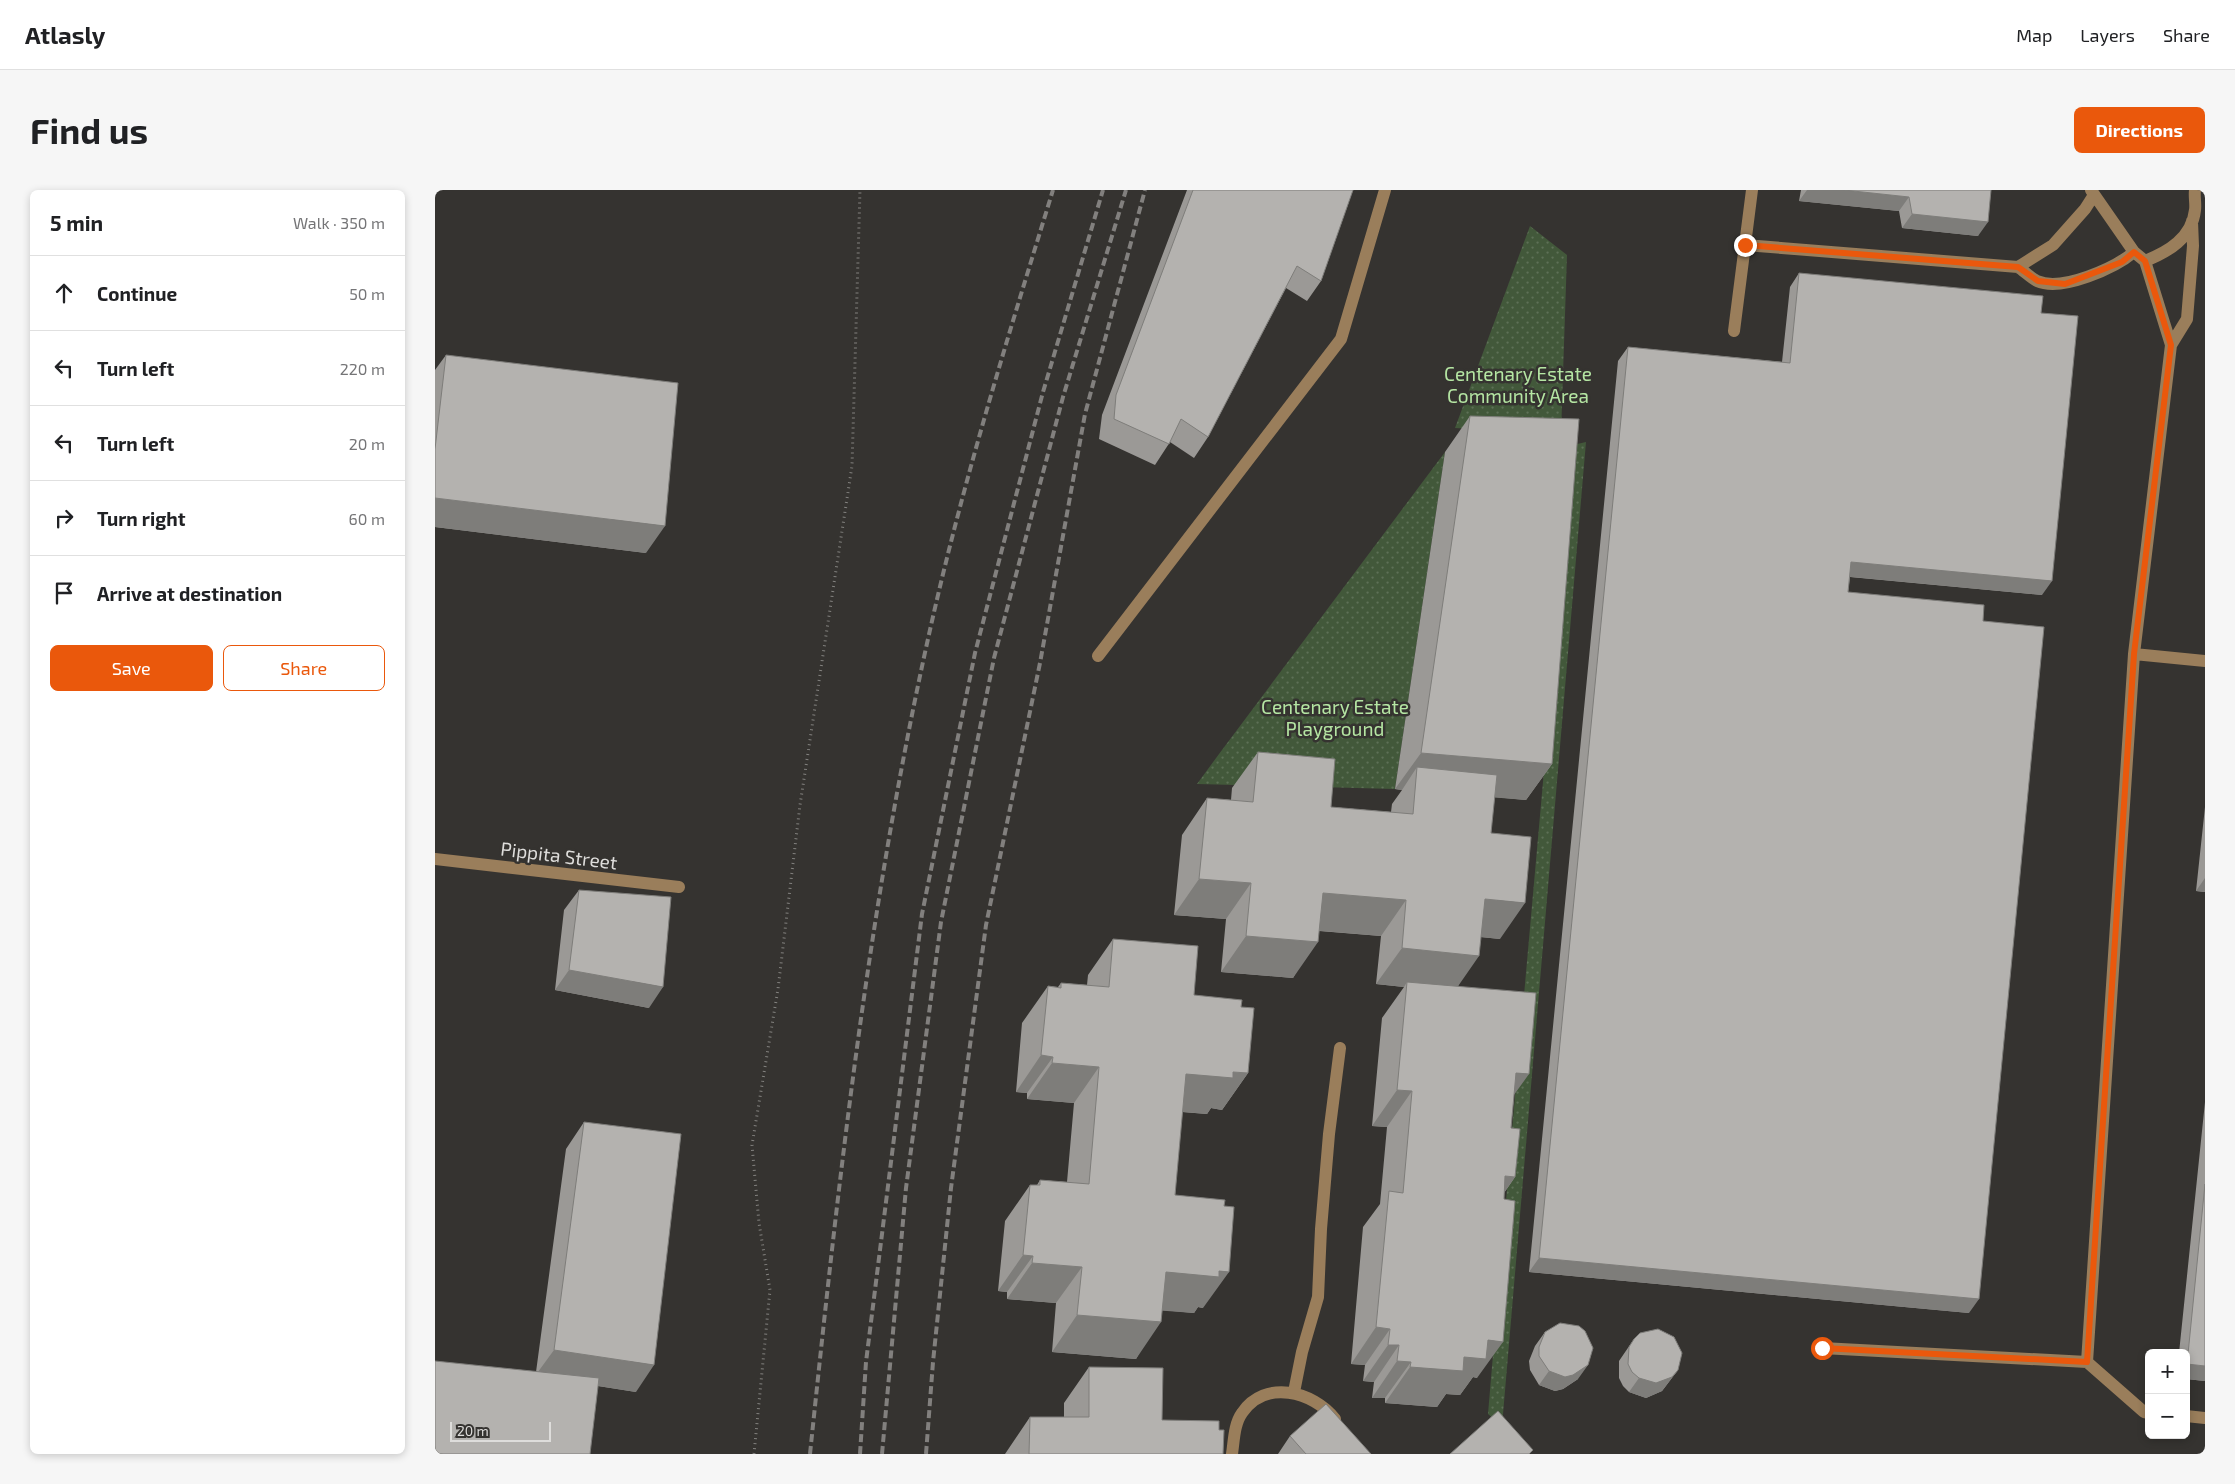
<!DOCTYPE html>
<html lang="en">
<head>
<meta charset="utf-8">
<style>
	:root { --surface:#fff; --page:#f6f6f6; --text:#202124; --muted:#757577; --line:#e0e0e0; --accent:#ea580c }
	body { margin:0; font-family:"Exo 2",sans-serif; background:var(--page); color:var(--text) }
	.controls { position:absolute; right:15px; bottom:15px; display:grid; overflow:hidden; border-radius:8px; box-shadow:0 2px 8px #0003 }
	.controls button { width:45px; height:45px; display:grid; place-items:center; padding:0; border:0; border-bottom:1px solid var(--line); background:var(--surface); color:var(--text); font:25px sans-serif }
	.scale { position:absolute; left:15px; bottom:12px; width:101px; box-sizing:border-box; padding-left:5px; border:2px solid #dedddb; border-top:0; font-size:14px; line-height:18px; white-space:nowrap; color:#dedddb; -webkit-text-stroke:4px #353330; paint-order:stroke }
	.stop { position:absolute; width:15px; height:15px; margin:-11px; border:4px solid #ea580c; border-radius:50%; background:#fff }
	.stop.end { background:#ea580c; border-color:#fff; box-shadow:0 1px 5px #0008 }
	.list { margin:0; padding:0; list-style:none }
	h2 { display:flex; justify-content:space-between; align-items:center; height:65px; margin:0; padding:0 20px; font-size:21px }
	h2 small { font-size:16px; font-weight:400; color:var(--muted) }
	.list li { display:grid; grid-template-columns:32px 1fr auto; gap:15px; align-items:center; box-sizing:border-box; height:75px; padding:0 20px; border-top:1px solid var(--line) }
	.list b { display:block; font-size:19px; white-space:nowrap }
	.list em { font-size:16px; font-style:normal; color:var(--muted) }
	.actions { display:flex; gap:10px; padding:15px 20px }
	.actions a { flex:1; padding:11px 0; border:1px solid var(--accent); border-radius:8px; text-align:center; font-size:18px; color:var(--accent) }
	.actions .main { background:var(--accent); color:#fff }
	.icon { flex:none; width:28px; height:28px; fill:none; stroke:currentColor; stroke-width:2; stroke-linecap:round; stroke-linejoin:round }
	.map { position:relative; flex:none; width:1770px; height:1264px; overflow:hidden; border-radius:8px }
	header { display:flex; align-items:center; gap:30px; box-sizing:border-box; height:70px; padding:0 25px; background:var(--surface); border-bottom:1px solid var(--line) }
	header strong { font-size:24px }
	nav { display:flex; gap:28px; margin-inline-start:auto; font-size:18px }
	.intro { display:flex; align-items:center; justify-content:space-between; box-sizing:border-box; height:120px; padding:0 30px }
	h1 { margin:0; font-size:35px }
	.button { padding:12px 22px; border-radius:8px; background:var(--accent); color:#fff; font-size:18px; font-weight:700 }
	main { display:flex; gap:30px; padding:0 30px }
	aside { flex:1; background:var(--surface); border-radius:8px; box-shadow:0 2px 8px #0003 }
	.map>svg:first-child { display:block }
	.park { fill:url(#park-dots) }
	.lines { fill:none; stroke-linecap:round; stroke-linejoin:round }
	.path { stroke:#83827f; stroke-width:3; stroke-dasharray:1 4; stroke-linecap:butt }
	.minor { stroke:#9a7e5b; stroke-width:12 }
	.rail { stroke:#82807e; stroke-width:4; stroke-dasharray:8 4; stroke-linecap:butt }
	.wall { fill:#9b9996 }
	.shaded-wall { fill:#7e7d7a }
	.building { fill:#b4b2af; stroke:#7e7d7a }
	.route { stroke:#ea580c; stroke-width:6 }
	.labels { text-anchor:middle; dominant-baseline:central; stroke-width:5; stroke-linejoin:round; paint-order:stroke }
	.park-label { font-size:19px; fill:#b5e6a3; stroke:#353330 }
	.street-label { font-size:19px; fill:#dedddb; stroke:#353330 }
</style>
</head>
<body>
<header>
<strong>Atlasly</strong>
<nav><a>Map</a><a>Layers</a><a>Share</a></nav>
</header>
<div class="intro"><h1>Find us</h1><a class="button">Directions</a></div>
<main>
<aside>
<h2>5 min<small>Walk · 350 m</small></h2>
<ul class="list">
<li><svg class="icon" aria-label="ahead" viewBox="0 0 24 24"><path d="M12 20V5M6 11l6-6 6 6"/></svg><div><b>Continue</b></div><em>50 m</em></li>
<li><svg class="icon" aria-label="left" viewBox="0 0 24 24"><path d="M17 20v-9H6M10 6l-5 5 5 5"/></svg><div><b>Turn left</b></div><em>220 m</em></li>
<li><svg class="icon" aria-label="left" viewBox="0 0 24 24"><path d="M17 20v-9H6M10 6l-5 5 5 5"/></svg><div><b>Turn left</b></div><em>20 m</em></li>
<li><svg class="icon" aria-label="right" viewBox="0 0 24 24"><path d="M7 20v-9h11M14 6l5 5-5 5"/></svg><div><b>Turn right</b></div><em>60 m</em></li>
<li><svg class="icon" aria-label="arrive" viewBox="0 0 24 24"><path d="M6 21V4h12l-3 4 3 4H6"/></svg><div><b>Arrive at destination</b></div></li>
</ul>
<div class="actions"><a class="main">Save</a><a>Share</a></div>
</aside>
<div class="map">
<svg width="1770" height="1264" viewBox="0 0 1770 1264">
	<defs>
		<pattern id="park-dots" width="8" height="8" patternUnits="userSpaceOnUse" patternTransform="scale(1.25)"><rect width="8" height="8" fill="#42583a"/><path d="M2 2h.1M6 6h.1" fill="none" stroke="#5d7056" stroke-width="1.8" stroke-linecap="round"/></pattern>
	</defs>
	<rect width="100%" height="100%" fill="#353330"/>
	<path class="park" d="M 1095,36 L 1132,65 L 1126,244 L 1020,238 Z
		M 1151,252 L 1067,1236 L 1053,1224 L 1077,940 L 1138,255 Z
		M 1010,262 L 960,599 L 762,594 L 784,564 Z"/>
	<g class="lines">
		<path class="path" d="M 319,1264 L 335,1100 L 324,1033 L 317,955 L 343,799 L 365,615 L 417,276 L 425,0"/>
		<path class="minor" d="M 1310,55 L 1583,77 C 1589,81 1596,88 1602,91 C 1627,102 1680,78 1699,62
			M 1710,71 C 1733,62 1757,48 1760,20 C 1761,14 1759,7 1760,0
			M 1583,77 L 1618,55 L 1650,19 L 1659,5
			M 1299,141 L 1317,0
			M 1736,155 L 1752,129 L 1758,56 L 1757,31
			M 1699,464 L 1770,471
			M 663,466 L 906,149 L 950,0
			M 0,669 L 244,697
			M 1387,1158 L 1652,1172 L 1699,464 L 1736,155 L 1710,71 L 1699,62 L 1656,0
			M 1652,1172 L 1709,1222 L 1714,1223
			M 859,1202 L 867,1162 L 883,1107 L 886,1039 L 894,944 L 905,858
			M 1751,1226 L 1770,1228
			M 797,1264 C 799,1251 799,1234 807,1223 C 830,1189 878,1201 900,1229"/>
		<path class="rail" d="M 375,1264 C 404,985 435,705 497,431 C 530,285 574,143 618,0
			M 425,1264 L 431,1172 L 487,724 L 540,463 L 608,202 L 668,0
			M 447,1264 L 471,998 L 506,732 L 559,468 L 628,207 L 691,0
			M 491,1264 L 498,1172 L 516,998 L 551,735 L 605,473 L 650,224 L 710,0"/>
	</g>
	<path class="wall" d="M 752,0 L 918,0 L 886,91 L 872,111 L 851,98 L 773,247 L 759,268 L 735,252 L 720,275 L 664,249 L 667,225 Z
		M 1366,0 L 1556,0 L 1543,46 L 1467,38 L 1464,21 L 1364,11 Z
		M 1364,83 L 1606,123 L 1607,405 L 1415,387 L 1413,402 L 1548,431 L 1534,1123 L 1094,1082 L 1183,171 L 1193,157 L 1347,172 L 1355,97 Z
		M 11,165 L 211,363 L 0,337 L 0,180 Z
		M 1035,226 L 1117,574 L 1091,610 L 1059,607 L 1056,643 L 1065,749 L 1046,747 L 1023,796 L 1079,905 L 1076,938 L 1080,987 L 1069,1003 L 1042,1188 L 1038,1187 L 1025,1205 L 1011,1204 L 1002,1217 L 950,1213 L 950,1208 L 937,1208 L 939,1192 L 928,1191 L 930,1175 L 916,1174 L 928,1037 L 945,1014 L 952,937 L 937,936 L 947,828 L 969,797 L 941,794 L 946,746 L 884,741 L 858,788 L 786,782 L 791,729 L 739,725 L 747,645 L 772,608 L 796,610 L 797,598 L 823,562 L 896,617 L 956,622 L 957,614 L 967,600 L 960,599 L 1010,262 Z
		M 1770,617 L 1770,702 L 1761,701 Z
		M 144,700 L 214,818 L 120,800 L 129,720 Z
		M 678,749 L 759,805 L 806,817 L 813,883 L 787,920 L 776,918 L 772,924 L 747,922 L 740,1005 L 768,1118 L 763,1117 L 759,1123 L 727,1120 L 701,1169 L 617,1162 L 621,1113 L 572,1109 L 572,1102 L 563,1101 L 570,1031 L 595,995 L 602,995 L 605,990 L 632,992 L 639,913 L 592,909 L 592,903 L 581,902 L 587,833 L 613,796 L 623,797 L 626,793 L 652,795 L 653,785 Z
		M 1770,912 L 1770,1191 L 1751,1189 L 1751,1163 L 1744,1163 Z
		M 149,932 L 201,1202 L 163,1196 L 101,1182 L 131,959 Z
		M 1110,1142 L 1143,1189 L 1128,1199 L 1120,1201 L 1104,1195 L 1095,1180 L 1094,1171 L 1100,1156 Z
		M 1199,1149 L 1243,1180 L 1227,1201 L 1211,1208 L 1194,1202 L 1188,1196 L 1184,1188 L 1184,1171 Z
		M 654,1177 L 727,1230 L 784,1240 L 788,1264 L 570,1264 L 595,1227 L 629,1227 L 629,1213 Z
		M 855,1246 L 936,1264 L 843,1264 Z"/>
	<path class="shaded-wall" d="M 1372,0 L 1409,0 L 1474,7 L 1464,21 L 1364,11 Z
		M 1477,24 L 1553,32 L 1543,46 L 1467,38 Z
		M 0,308 L 230,336 L 211,363 L 0,337 Z
		M 1416,372 L 1617,391 L 1607,405 L 1406,386 Z
		M 986,563 L 1117,574 L 1091,610 L 980,601 L 982,577 L 967,600 L 960,599 Z
		M 1770,688 L 1770,702 L 1761,701 Z
		M 764,689 L 816,693 L 791,729 L 739,725 Z
		M 888,703 L 971,710 L 946,746 L 863,739 Z
		M 1050,709 L 1090,713 L 1065,749 L 1025,745 Z
		M 811,746 L 883,752 L 858,788 L 786,782 Z
		M 967,758 L 1044,766 L 1019,802 L 972,792 L 969,797 L 941,794 Z
		M 134,780 L 228,797 L 214,818 L 120,800 Z
		M 606,865 L 618,867 L 592,903 L 581,902 Z
		M 617,873 L 664,877 L 639,913 L 592,909 Z
		M 798,882 L 813,883 L 787,920 L 776,918 L 772,924 L 725,920 L 751,884 Z
		M 1081,883 L 1094,884 L 1068,920 Z
		M 962,900 L 977,901 L 952,937 L 937,936 Z
		M 1070,986 L 1080,987 L 1055,1023 Z
		M 588,1065 L 598,1066 L 572,1102 L 563,1101 Z
		M 1104,1068 L 1544,1109 L 1534,1123 L 1094,1082 Z
		M 597,1073 L 647,1077 L 621,1113 L 572,1109 Z
		M 784,1081 L 794,1082 L 768,1118 L 763,1117 L 759,1123 L 705,1119 L 731,1082 Z
		M 642,1125 L 726,1132 L 701,1169 L 617,1162 Z
		M 941,1137 L 955,1139 L 930,1175 L 916,1174 Z
		M 1053,1150 L 1068,1152 L 1042,1188 L 1038,1187 L 1025,1205 L 1011,1204 L 1002,1217 L 950,1213 L 975,1177 L 1029,1167 Z
		M 953,1155 L 964,1155 L 939,1192 L 928,1191 Z
		M 119,1160 L 219,1175 L 201,1202 L 100,1186 Z
		M 962,1171 L 976,1172 L 950,1208 L 937,1208 Z
		M 1752,1174 L 1770,1176 L 1770,1191 L 1751,1189 Z
		M 1153,1175 L 1143,1189 L 1128,1199 L 1120,1201 L 1104,1195 L 1114,1181 Z
		M 1243,1180 L 1227,1201 L 1211,1208 L 1194,1202 L 1204,1188 Z"/>
	<path class="building" d="M 758,0 L 918,0 L 886,91 L 862,76 L 773,247 L 746,229 L 734,254 L 679,229 L 681,205 Z
		M 1409,0 L 1556,0 L 1553,32 L 1477,24 L 1474,7 Z
		M 1364,83 L 1608,106 L 1606,123 L 1643,126 L 1617,391 L 1416,372 L 1413,402 L 1549,415 L 1548,431 L 1609,437 L 1544,1109 L 1104,1068 L 1193,157 L 1355,173 Z
		M 11,165 L 243,193 L 230,336 L 0,308 L 0,259 Z
		M 1035,226 L 1144,229 L 1117,574 L 986,563 Z
		M 823,562 L 900,569 L 896,617 L 978,624 L 982,577 L 1062,585 L 1056,643 L 1096,647 L 1090,713 L 1050,709 L 1044,766 L 967,758 L 971,710 L 888,703 L 883,752 L 811,746 L 816,693 L 764,689 L 772,608 L 818,612 Z
		M 144,700 L 236,707 L 228,797 L 134,780 Z
		M 678,749 L 763,756 L 759,805 L 807,810 L 806,817 L 819,818 L 813,883 L 798,882 L 798,888 L 751,884 L 740,1005 L 790,1010 L 789,1016 L 799,1017 L 794,1082 L 784,1081 L 784,1087 L 731,1082 L 726,1132 L 642,1125 L 647,1077 L 597,1073 L 598,1066 L 588,1065 L 595,995 L 605,995 L 605,990 L 654,994 L 664,877 L 617,873 L 618,867 L 606,865 L 613,796 L 626,798 L 626,793 L 674,797 Z
		M 972,792 L 1101,803 L 1094,884 L 1081,883 L 1076,938 L 1085,939 L 1080,987 L 1070,986 L 1069,1009 L 1080,1011 L 1068,1152 L 1053,1150 L 1051,1169 L 1029,1167 L 1028,1181 L 975,1177 L 976,1172 L 962,1171 L 964,1155 L 953,1155 L 955,1139 L 941,1137 L 954,1001 L 968,1003 L 977,901 L 962,900 Z
		M 149,932 L 246,944 L 219,1175 L 119,1160 Z
		M 1770,994 L 1770,1176 L 1752,1174 Z
		M 1125,1133 L 1144,1136 L 1150,1141 L 1158,1158 L 1153,1175 L 1138,1185 L 1130,1187 L 1114,1181 L 1104,1166 L 1104,1157 L 1110,1142 Z
		M 1223,1139 L 1239,1147 L 1247,1163 L 1243,1180 L 1237,1187 L 1221,1193 L 1204,1188 L 1197,1182 L 1193,1174 L 1194,1157 L 1199,1149 L 1205,1143 Z
		M 0,1171 L 164,1188 L 155,1264 L 0,1264 Z
		M 654,1177 L 728,1178 L 727,1230 L 784,1231 L 784,1240 L 789,1240 L 788,1264 L 594,1264 L 595,1227 L 654,1227 Z
		M 891,1214 L 936,1264 L 871,1264 L 855,1246 Z
		M 1063,1221 L 1098,1260 L 1094,1264 L 1015,1264 Z"/>
	<g class="lines">
		<path class="route" d="M 1310,55 L 1583,77 L 1603,91 L 1630,94 L 1687,72 L 1699,62 L 1710,71 L 1736,155 L 1699,464 L 1652,1172 L 1387,1158"/>
	</g>
	<g class="labels">
		<g class="park-label">
			<text x="1083" y="183">Centenary Estate<tspan x="1083" dy="22">Community Area</tspan></text>
			<text x="900" y="516">Centenary Estate<tspan x="900" dy="22">Playground</tspan></text>
		</g>
		<g class="street-label">
			<text transform="translate(124 665) rotate(7)">Pippita Street</text>
		</g>
	</g>
</svg>
<div class="controls">
<button>+</button>
<button>−</button>
</div>
<div class="scale">20 m</div>
<div class="stop" style="left:1387px;top:1158px"></div>
<div class="stop end" style="left:1310px;top:55px"></div>
</div>
</main>
</body>
</html>
